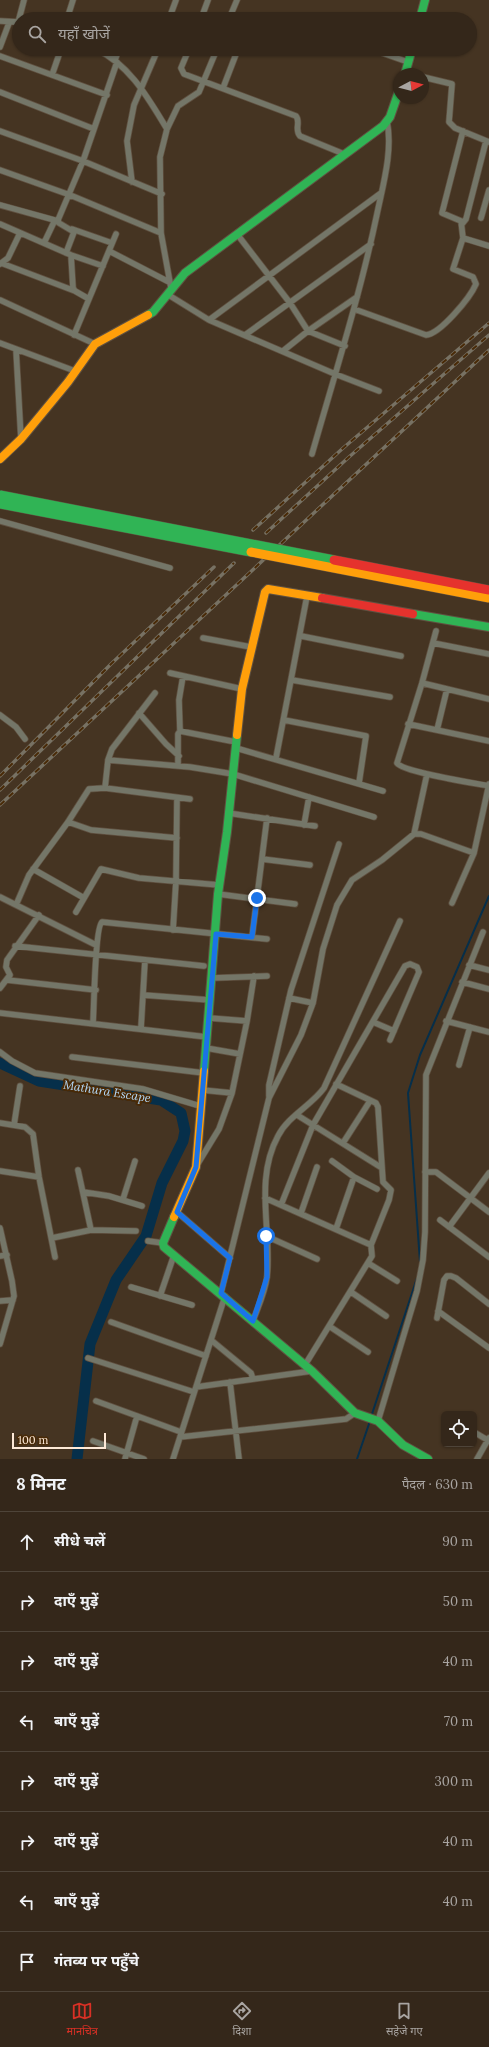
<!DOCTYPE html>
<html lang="hi">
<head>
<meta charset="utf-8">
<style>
	:root { --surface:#34271a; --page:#3c2f23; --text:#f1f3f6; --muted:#a9a5a2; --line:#4e4439; --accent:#d93025 }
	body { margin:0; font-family:Lora,"Noto Sans Devanagari",serif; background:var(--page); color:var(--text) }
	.controls { position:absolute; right:12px; bottom:12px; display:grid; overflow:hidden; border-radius:6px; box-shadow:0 1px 3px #0004 }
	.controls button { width:36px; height:36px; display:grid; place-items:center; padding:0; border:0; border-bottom:1px solid var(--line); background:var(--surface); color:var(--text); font:20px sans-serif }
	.compass { position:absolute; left:393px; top:68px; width:36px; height:36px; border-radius:50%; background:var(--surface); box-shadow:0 1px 3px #0004; rotate:83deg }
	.scale { position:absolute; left:12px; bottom:10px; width:94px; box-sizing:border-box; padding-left:4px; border:2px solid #fde9d7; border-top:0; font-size:11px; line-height:14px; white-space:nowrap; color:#fde9d7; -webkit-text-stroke:3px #492a07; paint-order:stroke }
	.stop { position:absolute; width:12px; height:12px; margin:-9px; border:3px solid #1a73e8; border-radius:50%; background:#fff }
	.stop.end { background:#1a73e8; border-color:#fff; box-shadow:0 1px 4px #0008 }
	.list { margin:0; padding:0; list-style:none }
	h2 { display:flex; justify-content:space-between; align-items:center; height:52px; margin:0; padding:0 16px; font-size:17px }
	h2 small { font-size:13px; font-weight:400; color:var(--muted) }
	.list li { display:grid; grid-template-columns:26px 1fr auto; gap:12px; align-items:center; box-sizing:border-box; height:60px; padding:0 16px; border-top:1px solid var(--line) }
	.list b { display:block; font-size:15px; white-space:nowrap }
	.list em { font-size:13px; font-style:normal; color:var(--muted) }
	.icon { flex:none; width:22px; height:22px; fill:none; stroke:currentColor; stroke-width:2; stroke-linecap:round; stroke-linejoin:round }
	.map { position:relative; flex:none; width:489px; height:1459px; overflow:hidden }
	.search { position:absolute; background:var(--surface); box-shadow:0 1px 3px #0004; left:12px; right:12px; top:12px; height:44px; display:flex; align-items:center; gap:10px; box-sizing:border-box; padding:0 14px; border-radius:22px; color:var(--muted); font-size:15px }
	.sheet { height:532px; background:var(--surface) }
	nav { display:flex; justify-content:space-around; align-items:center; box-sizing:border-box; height:56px; border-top:1px solid var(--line); background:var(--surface); font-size:11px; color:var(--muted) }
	nav a { display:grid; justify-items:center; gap:2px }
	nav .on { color:var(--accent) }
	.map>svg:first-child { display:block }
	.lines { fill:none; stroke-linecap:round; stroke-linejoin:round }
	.stream { stroke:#062f4a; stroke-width:2 }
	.river { stroke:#062f4a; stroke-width:11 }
	.street-casing { stroke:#605141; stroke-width:7 }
	.fast-casing { stroke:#605141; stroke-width:10 }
	.slow-casing { stroke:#605141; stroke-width:10 }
	.jam-casing { stroke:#605141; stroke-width:10 }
	.street { stroke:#747668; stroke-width:5.5 }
	.fast { stroke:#30b455; stroke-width:8 }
	.slow { stroke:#ff9f0a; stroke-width:8 }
	.jam { stroke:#e5322d; stroke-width:8 }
	.rail-casing { stroke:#777163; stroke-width:3.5 }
	.rail { stroke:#492a07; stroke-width:2; stroke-dasharray:6; stroke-linecap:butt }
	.fast-bridge-casing { stroke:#605141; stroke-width:10; stroke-linecap:butt }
	.slow-bridge-casing { stroke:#605141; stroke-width:10; stroke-linecap:butt }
	.jam-bridge-casing { stroke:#605141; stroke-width:10; stroke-linecap:butt }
	.fast-bridge { stroke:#30b455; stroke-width:9 }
	.slow-bridge { stroke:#ff9f0a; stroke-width:9 }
	.jam-bridge { stroke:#e5322d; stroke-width:9 }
	.route { stroke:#1a73e8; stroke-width:5 }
	.labels { text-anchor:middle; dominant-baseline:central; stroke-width:4; stroke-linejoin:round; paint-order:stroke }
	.water-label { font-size:12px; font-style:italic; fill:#b5dcfe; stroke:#492a07 }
</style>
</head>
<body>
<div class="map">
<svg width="489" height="1459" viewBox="0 0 489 1459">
	<rect width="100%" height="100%" fill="#453422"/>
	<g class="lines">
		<path class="stream" d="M 420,1262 L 408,1093 L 420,1055 L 489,896
			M 371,1417 L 417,1278
			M 357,1459 L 370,1421"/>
		<path class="river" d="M 0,1063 L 39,1081 L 161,1100 L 181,1113 L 185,1131 L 183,1141 L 162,1183 L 146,1236 L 116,1280 L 90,1344 L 77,1459"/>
		<g class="street-casing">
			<path id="street" d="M 19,19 L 24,0
				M 67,19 L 73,0
				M 169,19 L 176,0
				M 201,19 L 208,0
				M 229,19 L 237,0
				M 0,21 L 19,22
				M 0,47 L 9,23
				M 96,49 C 130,65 148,98 167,129
				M 189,49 L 181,68 L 184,74 L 296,116 C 301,122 294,130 300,136 L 344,154
				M 371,49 L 408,62
				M 0,56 L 107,95
				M 115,60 L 119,49
				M 52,75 L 61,49
				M 423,77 L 452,84 L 449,122 L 455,128 L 489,142
				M 223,88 L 238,49
				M 0,92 L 94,129
				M 0,131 L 83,161 L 162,194
				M 463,131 L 442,213 L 461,221 L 463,238 L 489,246
				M 0,170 L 70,195 L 161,233
				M 132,182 L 127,141 L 134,105 L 158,49
				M 0,205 L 58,221
				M 481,218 L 489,190
				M 0,224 L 71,255 L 103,266
				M 462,224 L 466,219 L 486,141
				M 72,229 L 112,243
				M 237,234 L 290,303 L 308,331 L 345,346
				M 44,243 L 54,222 L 58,221
				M 109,251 L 169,282
				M 66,253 L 74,232 L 59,223 L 58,220 L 83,161 L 117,62
				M 71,255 L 73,288 L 75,291 L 89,299
				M 1,263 L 75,291
				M 0,264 L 8,258 L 20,233
				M 171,288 L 161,233 L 160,157 L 167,129 L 178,106 L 199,92 L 217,49
				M 167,294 L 209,320 L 381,193
				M 0,300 L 95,344
				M 354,309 L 426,335 C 440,334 470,298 476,284 L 473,277 L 453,269 L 463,238
				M 209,320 L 335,374 L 379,391
				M 74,335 L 116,234
				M 245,335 L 371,244
				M 0,343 L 75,371
				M 16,349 L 21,439
				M 283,351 L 308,331 L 357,297
				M 312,454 C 335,374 360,295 377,214 C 383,185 393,151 387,121
				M 0,521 L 170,568
				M 436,631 L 422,683 L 397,763 C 403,772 474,783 489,786
				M 301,636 L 401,656
				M 203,638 L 251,647
				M 433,643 L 489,654
				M 170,673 L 242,689
				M 292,680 L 390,697
				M 422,683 L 489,699
				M 139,713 L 166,744 L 179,756
				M 0,715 L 16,727 L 25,739
				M 284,720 L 366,736 L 359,783
				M 408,724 L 489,741
				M 437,730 L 447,689
				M 180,731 L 179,700 L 183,676
				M 236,748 L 383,791
				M 276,758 L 307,596
				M 108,760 L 112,749 L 155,693
				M 178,766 L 178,734 L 180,731 L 236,742
				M 105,788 L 108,760 L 190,767 L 233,774 L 374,817
				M 228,813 L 315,826
				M 68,822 L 91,830 L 177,838
				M 304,825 L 309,797
				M 414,834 L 427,774
				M 262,859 L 310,865
				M 33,869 L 84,898
				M 218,894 L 295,904
				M 0,897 L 96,945
				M 452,903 L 474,853 L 489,784
				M 16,905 L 29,875 L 68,822 L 89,789 L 105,788 L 190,799
				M 76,912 L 101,869 L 139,878 L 219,885
				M 173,930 L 176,881 L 177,798
				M 252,937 L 267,818
				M 15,946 L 204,966
				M 469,965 L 489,970
				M 212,978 L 267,976
				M 7,980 L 96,990
				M 462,982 L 489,989
				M 0,988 L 10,975 L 6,967 L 7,960 L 39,915
				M 143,995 L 210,1000
				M 289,998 L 313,1003
				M 0,1013 L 207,1037
				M 209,1018 L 247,1021
				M 446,1021 L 489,1032
				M 373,1022 L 394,1031
				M 93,1023 C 94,1008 95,927 102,922 L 267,939
				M 141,1028 L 145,960
				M 206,1048 L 240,1054
				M 0,1052 L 12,1061 L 35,1073 L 143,1089 L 200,1106
				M 72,1057 L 204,1073
				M 459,1065 L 470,1027
				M 202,1090 L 232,1093
				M 269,1096 L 269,1085 L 291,990 L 339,844
				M 297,1115 L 382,1168
				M 0,1123 L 25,1127 L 33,1134 L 39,1177 L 55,1257
				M 14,1125 L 20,1086
				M 343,1143 L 370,1101
				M 332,1161 L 354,1177 L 377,1189
				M 197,1165 L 219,1129 L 232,1093 L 247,1021 L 254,976
				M 78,1170 L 91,1230
				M 0,1171 L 39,1177
				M 425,1172 L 436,1172 L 489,1212
				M 83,1192 L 109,1196 L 142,1206
				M 265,1198 L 371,1245
				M 123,1199 L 135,1161
				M 281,1205 L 313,1125 L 405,966 L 410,964 L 417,967 L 419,972 L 390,1040
				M 177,1212 L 230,1258
				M 301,1213 L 317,1167
				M 440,1220 L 489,1257
				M 449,1227 L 489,1173
				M 0,1228 L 12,1281 L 14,1296 L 0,1344
				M 336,1229 L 354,1177
				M 266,1236 L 317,1259
				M 52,1238 L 91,1230 L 136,1231
				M 148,1241 L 163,1243
				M 0,1256 L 7,1255
				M 368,1263 L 397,1281
				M 131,1287 L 192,1305
				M 351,1292 L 386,1316
				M 221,1293 L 269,1098 L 301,1035 L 313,1003 L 323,949 L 337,905 L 352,880 L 382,860 L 414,834 L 421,834 L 474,853
				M 160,1296 L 174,1255
				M 0,1301 L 13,1300
				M 438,1311 L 489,1348
				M 437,1318 L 444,1280 L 447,1276 L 451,1276 L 456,1278 L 489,1304
				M 253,1321 C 258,1307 265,1292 267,1277 C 272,1230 254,1180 278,1136 C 288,1116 312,1105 324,1088 L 400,921
				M 111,1322 L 206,1356
				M 329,1326 L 368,1352
				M 211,1340 L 251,1373 L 253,1379
				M 88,1358 L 194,1392
				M 305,1365 L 372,1256 L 371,1245 L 389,1200 L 391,1190 L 383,1182 L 378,1107 L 376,1103 L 336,1084
				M 230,1382 L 239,1459
				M 196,1387 L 312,1371
				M 96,1401 L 181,1432
				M 378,1421 L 417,1291 L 423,1260 L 425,1232 L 426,1075 L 483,932
				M 474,1432 L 489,1441
				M 180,1437 L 346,1419 L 355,1413
				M 93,1441 L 144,1459
				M 125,1459 L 137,1416
				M 173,1459 L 225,1296
				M 477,1459 L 489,1438"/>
		</g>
		<g class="fast-casing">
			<path id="fast" d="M 420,19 L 425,0
				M 405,74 L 412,49
				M 148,315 L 153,312 L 185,273 L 383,126 L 390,117 L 399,91
				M 413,614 L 489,627
				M 204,1071 L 218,894 L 227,832 L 237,735
				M 174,1217 L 163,1243 L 164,1247 L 312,1371 L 355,1413 L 378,1421 L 403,1445 L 428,1459"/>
		</g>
		<g class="slow-casing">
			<path id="slow" d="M 0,459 L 21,439 L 68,382 L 95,344 L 148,315
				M 237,735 L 242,689 L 265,592 L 268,589 L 322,598
				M 174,1217 L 196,1167 L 204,1071"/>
		</g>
		<g class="jam-casing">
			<path id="jam" d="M 322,598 L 413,614"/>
		</g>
		<use href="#street" class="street"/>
		<use href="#fast" class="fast"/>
		<use href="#slow" class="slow"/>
		<use href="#jam" class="jam"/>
		<g class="rail-casing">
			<path id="rail" d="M 253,530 L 342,449 L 489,323
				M 266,533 L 349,457 L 489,335
				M 0,776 L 111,664 L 214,567
				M 0,790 L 234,563
				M 0,805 L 489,350"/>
		</g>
		<use href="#rail" class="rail"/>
		<g class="fast-bridge-casing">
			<path id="fast-bridge" d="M 0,495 L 334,560
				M 0,504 L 251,552"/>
		</g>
		<g class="slow-bridge-casing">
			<path id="slow-bridge" d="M 251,552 L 489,598"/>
		</g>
		<g class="jam-bridge-casing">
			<path id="jam-bridge" d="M 334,560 L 489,590"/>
		</g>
		<use href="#fast-bridge" class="fast-bridge"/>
		<use href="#slow-bridge" class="slow-bridge"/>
		<use href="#jam-bridge" class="jam-bridge"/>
	</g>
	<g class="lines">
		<path class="route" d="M 257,898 L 252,937 L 216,934 L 196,1167 L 177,1212 L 230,1258 L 221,1293 L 253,1321 L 267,1277 L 266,1236"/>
	</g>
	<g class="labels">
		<g class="water-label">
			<text transform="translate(107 1091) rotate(9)">Mathura Escape</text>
		</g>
	</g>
</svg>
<div class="controls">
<button><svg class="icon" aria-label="locate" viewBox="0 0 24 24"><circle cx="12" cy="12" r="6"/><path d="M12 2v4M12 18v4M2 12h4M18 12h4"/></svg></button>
</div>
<svg class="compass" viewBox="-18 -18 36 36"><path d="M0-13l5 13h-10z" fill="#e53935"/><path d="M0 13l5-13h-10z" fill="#a9a5a2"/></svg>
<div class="scale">100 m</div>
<div class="stop" style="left:266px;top:1236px"></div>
<div class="stop end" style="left:257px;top:898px"></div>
<div class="search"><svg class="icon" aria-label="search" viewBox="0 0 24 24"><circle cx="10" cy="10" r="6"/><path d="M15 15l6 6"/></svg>यहाँ खोजें</div>
</div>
<section class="sheet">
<h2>8 मिनट<small>पैदल · 630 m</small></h2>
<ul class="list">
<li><svg class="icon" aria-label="ahead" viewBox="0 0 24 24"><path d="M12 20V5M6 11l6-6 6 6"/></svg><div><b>सीधे चलें</b></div><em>90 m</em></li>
<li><svg class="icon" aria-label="right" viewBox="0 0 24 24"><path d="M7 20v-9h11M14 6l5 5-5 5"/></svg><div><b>दाएँ मुड़ें</b></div><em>50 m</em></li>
<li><svg class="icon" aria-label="right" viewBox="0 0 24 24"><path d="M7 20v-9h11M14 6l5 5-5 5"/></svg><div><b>दाएँ मुड़ें</b></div><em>40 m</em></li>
<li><svg class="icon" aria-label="left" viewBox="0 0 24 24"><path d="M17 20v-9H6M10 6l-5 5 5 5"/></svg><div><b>बाएँ मुड़ें</b></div><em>70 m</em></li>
<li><svg class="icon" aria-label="right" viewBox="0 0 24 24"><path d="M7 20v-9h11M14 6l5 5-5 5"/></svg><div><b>दाएँ मुड़ें</b></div><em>300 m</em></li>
<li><svg class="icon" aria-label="right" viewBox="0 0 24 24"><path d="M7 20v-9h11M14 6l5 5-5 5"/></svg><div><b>दाएँ मुड़ें</b></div><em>40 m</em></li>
<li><svg class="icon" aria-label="left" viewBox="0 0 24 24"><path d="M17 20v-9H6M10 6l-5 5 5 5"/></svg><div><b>बाएँ मुड़ें</b></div><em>40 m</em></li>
<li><svg class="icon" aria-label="arrive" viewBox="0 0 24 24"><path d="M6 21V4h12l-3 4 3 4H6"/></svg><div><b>गंतव्य पर पहुँचे</b></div></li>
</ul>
</section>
<nav>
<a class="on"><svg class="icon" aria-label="map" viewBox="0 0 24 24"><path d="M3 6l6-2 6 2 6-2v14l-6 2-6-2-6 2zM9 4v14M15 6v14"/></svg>मानचित्र</a>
<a><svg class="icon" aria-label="directions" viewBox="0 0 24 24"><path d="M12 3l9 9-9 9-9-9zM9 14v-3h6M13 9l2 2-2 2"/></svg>दिशा</a>
<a><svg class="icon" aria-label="saved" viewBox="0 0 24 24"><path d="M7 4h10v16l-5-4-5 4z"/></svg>सहेजे गए</a>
</nav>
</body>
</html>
